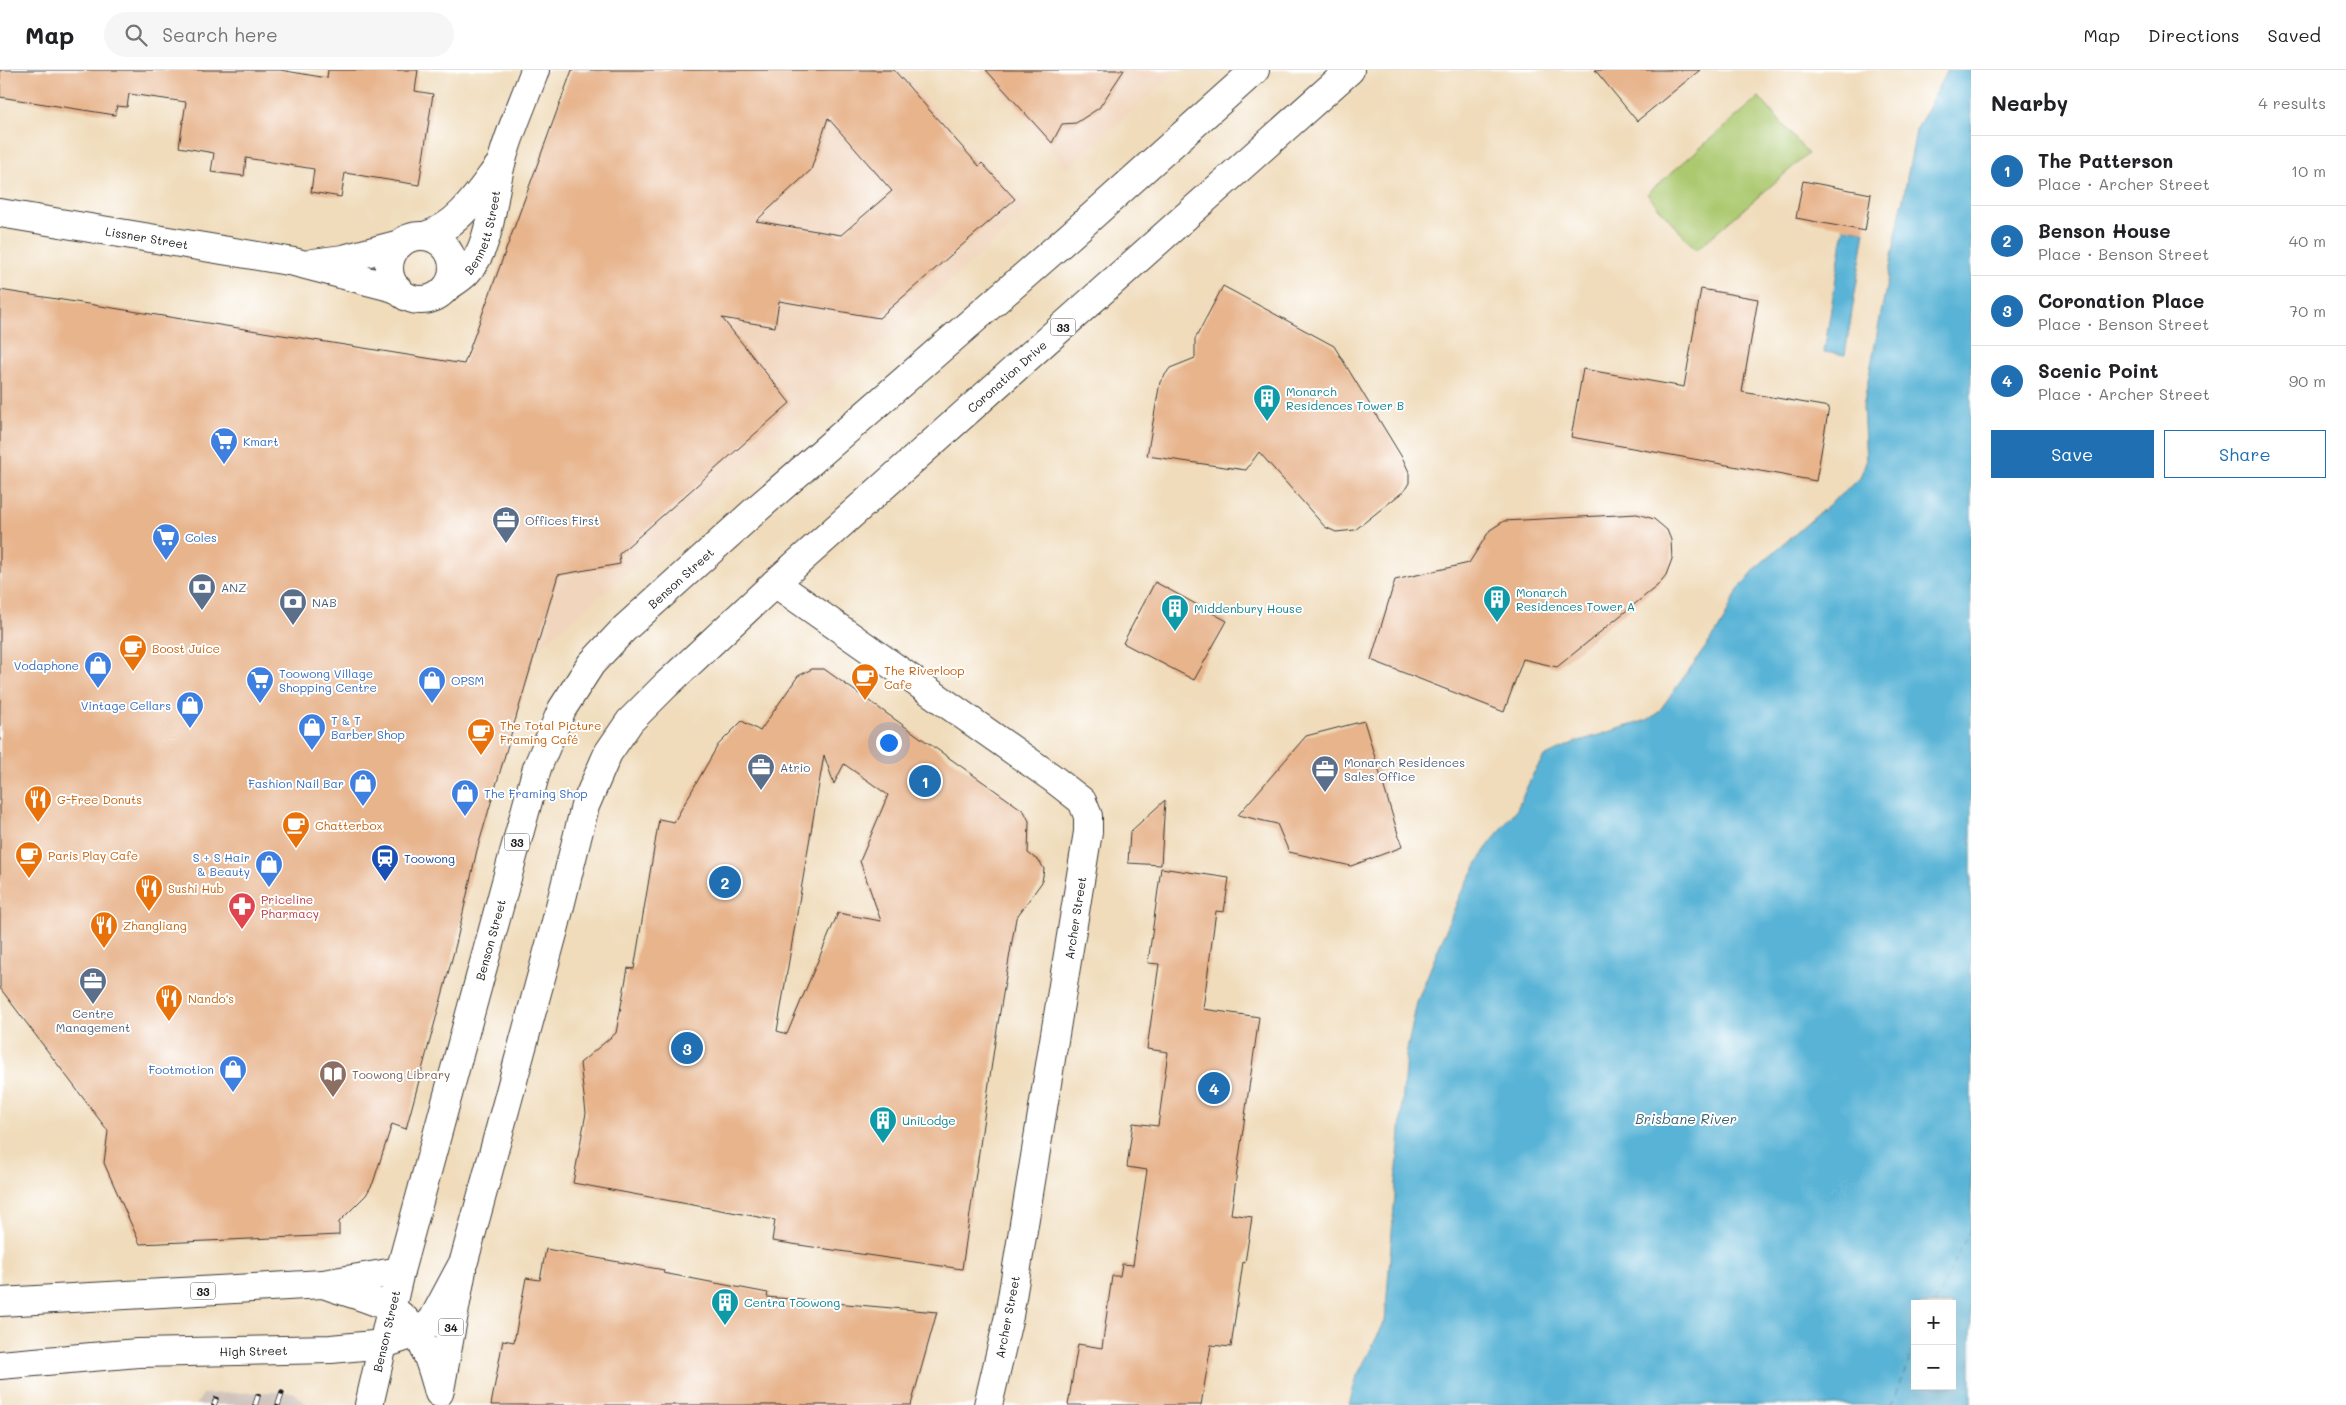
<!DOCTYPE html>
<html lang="en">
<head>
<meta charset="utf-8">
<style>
	:root { --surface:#fff; --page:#f6f6f6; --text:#202124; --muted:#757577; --line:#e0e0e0; --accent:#1f6fb2 }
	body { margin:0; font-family:Mali,sans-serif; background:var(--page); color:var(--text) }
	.controls { position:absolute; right:15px; bottom:15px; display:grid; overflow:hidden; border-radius:0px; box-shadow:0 5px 20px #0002 }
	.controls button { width:45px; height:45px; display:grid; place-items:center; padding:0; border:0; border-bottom:1px solid var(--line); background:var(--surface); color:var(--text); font:25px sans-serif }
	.you { position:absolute; left:888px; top:672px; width:18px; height:18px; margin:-12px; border:4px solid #fff; border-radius:50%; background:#1a73e8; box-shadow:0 0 0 8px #1a73e833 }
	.badge { display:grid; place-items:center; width:32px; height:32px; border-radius:50%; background:var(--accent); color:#fff; font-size:16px; font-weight:700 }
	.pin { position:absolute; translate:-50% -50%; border:2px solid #fff; box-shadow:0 1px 5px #0006 }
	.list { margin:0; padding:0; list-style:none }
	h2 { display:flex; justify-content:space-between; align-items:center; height:65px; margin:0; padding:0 20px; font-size:21px }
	h2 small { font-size:16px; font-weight:400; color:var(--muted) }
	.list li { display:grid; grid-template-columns:32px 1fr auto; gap:15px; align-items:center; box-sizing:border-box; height:70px; padding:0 20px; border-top:1px solid var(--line) }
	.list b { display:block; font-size:19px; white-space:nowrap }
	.list p { margin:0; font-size:16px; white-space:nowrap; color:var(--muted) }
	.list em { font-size:16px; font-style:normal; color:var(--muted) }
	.actions { display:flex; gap:10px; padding:15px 20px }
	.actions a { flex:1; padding:11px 0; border:1px solid var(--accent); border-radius:0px; text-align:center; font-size:18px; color:var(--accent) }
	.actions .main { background:var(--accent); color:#fff }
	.icon { flex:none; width:28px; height:28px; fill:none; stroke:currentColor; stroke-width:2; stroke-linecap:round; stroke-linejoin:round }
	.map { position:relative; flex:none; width:1971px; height:1335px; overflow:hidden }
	header { display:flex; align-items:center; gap:30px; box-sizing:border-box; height:70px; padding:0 25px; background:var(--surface); border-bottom:1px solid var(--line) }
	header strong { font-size:24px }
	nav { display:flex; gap:28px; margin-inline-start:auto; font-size:18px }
	.search { width:350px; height:45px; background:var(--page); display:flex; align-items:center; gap:12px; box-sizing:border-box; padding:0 18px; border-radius:28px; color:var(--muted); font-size:19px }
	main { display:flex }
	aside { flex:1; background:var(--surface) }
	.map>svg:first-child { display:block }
	.built { fill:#f1d5bd }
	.industrial { fill:#cec1ba }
	.green { fill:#acc96f; stroke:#647246 }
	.water { fill:#59b3d6; stroke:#3a6879; fill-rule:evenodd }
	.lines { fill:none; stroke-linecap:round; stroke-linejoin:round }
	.ferry { stroke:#376070; stroke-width:1; stroke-dasharray:6 5; stroke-linecap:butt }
	.building { fill:#e7b48c; fill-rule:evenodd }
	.minor-casing { stroke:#3c3934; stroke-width:30 }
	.major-casing { stroke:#3c3934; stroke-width:30 }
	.highway-casing { stroke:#3c3934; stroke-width:30 }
	.minor { stroke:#fff; stroke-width:28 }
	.major { stroke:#fff; stroke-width:28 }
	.highway { stroke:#fff; stroke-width:28 }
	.rail-casing { stroke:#1c1c1c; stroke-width:5.5 }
	.rail { stroke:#fff; stroke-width:4; stroke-dasharray:11; stroke-linecap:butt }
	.labels { text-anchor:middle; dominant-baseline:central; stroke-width:4; stroke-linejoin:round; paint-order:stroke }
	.shield { fill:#fff; stroke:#606060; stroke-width:1 }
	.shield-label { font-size:11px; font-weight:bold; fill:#1c1c1c }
	.street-label { font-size:12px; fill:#1c1c1c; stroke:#fff }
	.culture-label { font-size:12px; fill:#0d838f; stroke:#fff; text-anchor:start }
	.shop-label { font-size:12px; fill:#366cbe; stroke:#fff; text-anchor:start }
	.service-label { font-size:12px; fill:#4e5e75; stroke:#fff; text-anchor:start }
	.food-label { font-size:12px; fill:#c56008; stroke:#fff; text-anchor:start }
	.transit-label { font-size:12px; fill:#164399; stroke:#fff; text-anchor:start }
	.health-label { font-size:12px; fill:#be3a42; stroke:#fff; text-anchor:start }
	.education-label { font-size:12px; fill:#785e54; stroke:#fff; text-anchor:start }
	.water-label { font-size:14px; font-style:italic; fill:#376070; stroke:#fff }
</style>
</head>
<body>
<header>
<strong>Map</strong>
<div class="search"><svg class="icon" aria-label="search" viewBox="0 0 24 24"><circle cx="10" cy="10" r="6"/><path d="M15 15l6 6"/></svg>Search here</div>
<nav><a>Map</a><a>Directions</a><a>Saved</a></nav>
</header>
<main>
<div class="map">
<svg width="1971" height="1335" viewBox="0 0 1971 1335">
	<rect width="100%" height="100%" fill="#fff"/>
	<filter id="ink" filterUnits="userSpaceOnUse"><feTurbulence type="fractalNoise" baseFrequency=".02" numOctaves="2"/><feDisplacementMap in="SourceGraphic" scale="10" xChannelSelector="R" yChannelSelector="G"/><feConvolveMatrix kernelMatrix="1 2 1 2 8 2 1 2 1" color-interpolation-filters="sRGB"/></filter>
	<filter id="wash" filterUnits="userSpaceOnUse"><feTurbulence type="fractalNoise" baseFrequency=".0096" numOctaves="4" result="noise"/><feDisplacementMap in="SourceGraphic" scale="20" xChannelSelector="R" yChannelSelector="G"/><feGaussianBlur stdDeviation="1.12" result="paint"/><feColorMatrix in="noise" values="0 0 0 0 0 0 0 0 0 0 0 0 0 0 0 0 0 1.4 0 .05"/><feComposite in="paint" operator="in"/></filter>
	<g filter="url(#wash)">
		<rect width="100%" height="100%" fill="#f0dcbb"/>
		<path class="built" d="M 862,0 L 900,0 L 1029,141 L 818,329 L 687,454 L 535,581 L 674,111 L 765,142 L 811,100 L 837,19 Z
			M 982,0 L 1178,0 L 1067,99 Z"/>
		<path class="industrial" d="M 266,1322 L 294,1322 L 308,1335 L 196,1335 L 203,1324 Z"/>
		<path class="green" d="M 1759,27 L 1808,84 L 1696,180 L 1647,124 Z"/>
		<path class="water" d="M 1947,0 L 1971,0 L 1971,1335 L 1349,1335 L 1357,1306 L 1385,1251 L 1406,985 L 1417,932 L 1460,825 L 1485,780 L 1517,739 L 1533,704 L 1544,687 L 1573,673 L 1647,650 L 1657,644 L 1721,556 L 1739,518 L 1759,495 L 1860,408 L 1866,391 L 1863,337 L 1916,61 ZM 1915,1234 L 1952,1234 L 1952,1316 L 1915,1316 Z
			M 1844,158 L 1865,161 L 1845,285 L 1824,282 Z"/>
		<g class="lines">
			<path class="ferry" d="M 1935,1234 L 1971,1157
				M 1891,1335 L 1915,1276"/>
		</g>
		<g id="blocks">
			<path class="building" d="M 0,0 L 280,0 L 327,8 L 328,0 L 418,0 L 415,21 L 433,24 L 419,115 L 345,103 L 341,127 L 311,122 L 314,99 L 246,88 L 244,106 L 211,102 L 214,83 L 179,77 L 186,32 L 129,24 L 127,37 L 117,36 L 115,45 L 0,27 Z
				M 572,0 L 894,0 L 979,96 L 982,93 L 1015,129 L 879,248 L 779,231 L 775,257 L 722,248 L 790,333 L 619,484 L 620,494 L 558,505 L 477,780 L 456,874 L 406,1059 L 392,1054 L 373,1113 L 366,1125 L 339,1152 L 339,1165 L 140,1174 L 104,1093 L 108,1061 L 0,918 L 0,220 L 464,294 ZM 828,48 L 892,121 L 841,165 L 756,151 L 811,100 Z
				M 986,0 L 1124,0 L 1099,38 L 1076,53 L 1062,54 L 1052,73 Z
				M 1595,0 L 1700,0 L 1637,51 Z
				M 1803,111 L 1871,124 L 1865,161 L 1796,148 Z
				M 1223,216 L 1334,276 L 1403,389 L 1409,402 L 1409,413 L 1404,421 L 1355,460 L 1336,462 L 1325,457 L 1259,382 L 1246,400 L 1147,386 L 1160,312 L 1170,298 L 1195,288 L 1195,269 Z
				M 1701,219 L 1758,229 L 1742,322 L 1829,337 L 1816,411 L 1571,367 L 1583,299 L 1684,317 Z
				M 1637,444 L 1654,449 L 1667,460 L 1671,470 L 1672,489 L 1666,505 L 1657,516 L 1557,597 L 1523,589 L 1504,642 L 1371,590 L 1395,510 L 1469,493 L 1490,460 L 1504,451 Z
				M 1155,512 L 1227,551 L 1194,610 L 1123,573 Z
				M 812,599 L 824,599 L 1024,741 L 1029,751 L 1028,783 L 1040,792 L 1044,799 L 1042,812 L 1016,848 L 996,965 L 962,1199 L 772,1171 L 775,1150 L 573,1113 L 586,1043 L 580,993 L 616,963 L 628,898 L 634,899 L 659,749 L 674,752 L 718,675 L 742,651 L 760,661 L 798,606 ZM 824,685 L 834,714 L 844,694 L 888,725 L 860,791 L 881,851 L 838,843 L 787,964 L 777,961 Z
				M 1364,651 L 1402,777 L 1351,796 L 1289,782 L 1277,754 L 1238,745 L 1306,666 Z
				M 1165,730 L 1161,795 L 1128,793 L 1130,762 Z
				M 1161,798 L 1229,808 L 1224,842 L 1216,841 L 1203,939 L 1259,947 L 1231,1144 L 1252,1147 L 1245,1193 L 1243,1192 L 1231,1277 L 1211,1275 L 1201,1335 L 1068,1335 L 1078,1274 L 1102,1278 L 1112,1206 L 1120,1206 L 1122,1194 L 1133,1195 L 1147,1100 L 1127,1097 L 1133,1053 L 1158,1056 L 1168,982 L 1147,979 L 1159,894 L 1148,893 Z
				M 546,1179 L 664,1200 L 663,1203 L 768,1223 L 767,1227 L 937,1242 L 911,1335 L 491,1335 L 503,1270 L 514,1272 L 526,1208 L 540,1210 Z"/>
		</g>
	</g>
	<g filter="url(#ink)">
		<use href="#blocks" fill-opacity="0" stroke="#3c3934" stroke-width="1"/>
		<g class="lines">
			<g class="minor-casing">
				<g id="minor">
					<path id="s1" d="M 0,143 L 294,192 L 398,219"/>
					<path d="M 424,166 C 458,157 478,124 498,97"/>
					<circle cx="421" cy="198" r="32"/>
					<path d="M 313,193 L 343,189 L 400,174"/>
					<path id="s2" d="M 446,218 C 452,213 461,209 467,202 C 493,173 491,130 501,94 C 509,62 524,31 535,0"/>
					<path d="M 775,513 L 1051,707 L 1082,731 L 1088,746 L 1088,762 L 1009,1246 L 988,1335"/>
				</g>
			</g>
			<g class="major-casing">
				<g id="major">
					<path d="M 323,1214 C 344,1222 372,1228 391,1239 C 421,1255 431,1293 439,1323"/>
					<path d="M 440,1320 L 462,1200"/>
					<path id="s3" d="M 369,1335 L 400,1201"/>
				</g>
			</g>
			<g class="highway-casing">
				<g id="highway">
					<path id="s4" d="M 0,1232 L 323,1214 L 400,1201 L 537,698 L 562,639 L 591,594 L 624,559 L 758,438 L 1070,166 L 1255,0"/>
					<path id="s5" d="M 0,1295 L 138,1283 L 331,1279 L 384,1274 L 417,1263 L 432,1251 L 464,1191 L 555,856 L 585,736 L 608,683 L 630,651 L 666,615 L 775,513 L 1350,0"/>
				</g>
			</g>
			<use href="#minor" class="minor"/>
			<use href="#major" class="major"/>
			<use href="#highway" class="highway"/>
			<g class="rail-casing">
				<path id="rail" d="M 214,1335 L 216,1329
					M 255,1335 L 258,1326
					M 278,1335 L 282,1323"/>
			</g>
			<use href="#rail" class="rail"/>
		</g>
	</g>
	<defs>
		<g id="building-pin" transform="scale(1.4375)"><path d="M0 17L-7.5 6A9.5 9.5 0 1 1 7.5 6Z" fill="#0f9aa8" stroke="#fff"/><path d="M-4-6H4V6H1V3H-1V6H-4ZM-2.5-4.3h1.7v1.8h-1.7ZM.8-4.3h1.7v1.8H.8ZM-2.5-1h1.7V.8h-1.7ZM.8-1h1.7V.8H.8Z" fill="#fff"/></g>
		<g id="supermarket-pin" transform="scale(1.4375)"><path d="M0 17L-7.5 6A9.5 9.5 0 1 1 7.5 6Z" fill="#3f7fe0" stroke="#fff"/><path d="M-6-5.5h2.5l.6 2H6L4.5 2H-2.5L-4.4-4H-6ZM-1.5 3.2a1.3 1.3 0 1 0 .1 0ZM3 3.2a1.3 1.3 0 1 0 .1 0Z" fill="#fff"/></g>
		<g id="office-pin" transform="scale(1.4375)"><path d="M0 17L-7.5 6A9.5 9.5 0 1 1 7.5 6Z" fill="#5c6f8a" stroke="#fff"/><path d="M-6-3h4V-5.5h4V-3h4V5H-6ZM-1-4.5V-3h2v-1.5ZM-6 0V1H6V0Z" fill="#fff"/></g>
		<g id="bank-pin" transform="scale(1.4375)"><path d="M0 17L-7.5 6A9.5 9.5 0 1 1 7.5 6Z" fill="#5c6f8a" stroke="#fff"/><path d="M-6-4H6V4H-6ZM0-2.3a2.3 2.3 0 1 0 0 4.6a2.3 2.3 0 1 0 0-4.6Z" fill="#fff"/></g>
		<g id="cafe-pin" transform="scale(1.4375)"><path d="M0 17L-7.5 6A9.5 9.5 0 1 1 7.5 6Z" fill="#e8710a" stroke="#fff"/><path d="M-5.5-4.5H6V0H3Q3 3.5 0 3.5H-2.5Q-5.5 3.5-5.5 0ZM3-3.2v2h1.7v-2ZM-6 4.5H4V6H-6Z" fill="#fff"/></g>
		<g id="shop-pin" transform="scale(1.4375)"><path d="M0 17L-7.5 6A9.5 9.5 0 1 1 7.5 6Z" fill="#3f7fe0" stroke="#fff"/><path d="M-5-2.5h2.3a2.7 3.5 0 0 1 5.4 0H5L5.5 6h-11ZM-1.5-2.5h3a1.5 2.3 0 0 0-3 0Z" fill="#fff"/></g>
		<g id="restaurant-pin" transform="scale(1.4375)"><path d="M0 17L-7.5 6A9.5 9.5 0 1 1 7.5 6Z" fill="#e8710a" stroke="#fff"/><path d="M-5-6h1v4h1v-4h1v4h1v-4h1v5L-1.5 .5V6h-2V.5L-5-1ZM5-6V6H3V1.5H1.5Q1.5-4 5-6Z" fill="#fff"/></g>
		<g id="station-pin" transform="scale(1.4375)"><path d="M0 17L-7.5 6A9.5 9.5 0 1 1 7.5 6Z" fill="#1a4fb4" stroke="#fff"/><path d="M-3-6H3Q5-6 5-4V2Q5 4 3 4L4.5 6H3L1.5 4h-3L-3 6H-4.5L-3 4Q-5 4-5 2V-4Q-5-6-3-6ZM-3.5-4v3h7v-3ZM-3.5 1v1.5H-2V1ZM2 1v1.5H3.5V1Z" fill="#fff"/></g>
		<g id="pharmacy-pin" transform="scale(1.4375)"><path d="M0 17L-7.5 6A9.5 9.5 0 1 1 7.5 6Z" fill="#e0444e" stroke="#fff"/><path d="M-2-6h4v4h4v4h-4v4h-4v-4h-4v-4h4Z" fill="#fff"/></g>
		<g id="library-pin" transform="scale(1.4375)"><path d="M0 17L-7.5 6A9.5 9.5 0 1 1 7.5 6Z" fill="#8d6e63" stroke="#fff"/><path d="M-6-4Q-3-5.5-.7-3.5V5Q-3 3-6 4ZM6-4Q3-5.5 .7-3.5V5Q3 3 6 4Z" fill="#fff"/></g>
	</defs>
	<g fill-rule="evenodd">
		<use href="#building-pin" x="1267" y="328"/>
		<use href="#supermarket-pin" x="224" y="371"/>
		<use href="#office-pin" x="506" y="450"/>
		<use href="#supermarket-pin" x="166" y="467"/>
		<use href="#bank-pin" x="202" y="517"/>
		<use href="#building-pin" x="1497" y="529"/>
		<use href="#bank-pin" x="293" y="532"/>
		<use href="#building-pin" x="1175" y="538"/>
		<use href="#cafe-pin" x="133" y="578"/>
		<use href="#shop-pin" x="98" y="595"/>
		<use href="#cafe-pin" x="865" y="607"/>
		<use href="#supermarket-pin" x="260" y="610"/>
		<use href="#shop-pin" x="432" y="610"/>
		<use href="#shop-pin" x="190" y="635"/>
		<use href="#shop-pin" x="312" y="657"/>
		<use href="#cafe-pin" x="481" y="662"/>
		<use href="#office-pin" x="761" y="697"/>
		<use href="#office-pin" x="1325" y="699"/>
		<use href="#shop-pin" x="363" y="713"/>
		<use href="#shop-pin" x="465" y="723"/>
		<use href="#restaurant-pin" x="38" y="729"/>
		<use href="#cafe-pin" x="296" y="755"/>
		<use href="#cafe-pin" x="29" y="785"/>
		<use href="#station-pin" x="385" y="788"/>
		<use href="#shop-pin" x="269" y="794"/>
		<use href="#restaurant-pin" x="149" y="818"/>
		<use href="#pharmacy-pin" x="242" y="836"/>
		<use href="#restaurant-pin" x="104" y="855"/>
		<use href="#office-pin" x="93" y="911"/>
		<use href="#restaurant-pin" x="169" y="928"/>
		<use href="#shop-pin" x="233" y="999"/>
		<use href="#library-pin" x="333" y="1004"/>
		<use href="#building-pin" x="883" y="1050"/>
		<use href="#building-pin" x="725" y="1232"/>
	</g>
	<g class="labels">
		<g class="shield">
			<rect x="1050.5" y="248.5" width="25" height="17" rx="4"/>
			<rect x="504.5" y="763.5" width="25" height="17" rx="4"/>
			<rect x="190.5" y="1212.5" width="25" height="17" rx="4"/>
			<rect x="438.5" y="1248.5" width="25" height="17" rx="4"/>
		</g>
		<g class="shield-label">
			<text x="1063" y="257">33</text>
			<text x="517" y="772">33</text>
			<text x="203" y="1221">33</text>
			<text x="451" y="1257">34</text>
		</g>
		<g class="street-label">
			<text stroke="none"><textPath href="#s2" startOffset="70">Bennett Street</textPath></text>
			<text stroke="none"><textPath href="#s1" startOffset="149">Lissner Street</textPath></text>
			<text stroke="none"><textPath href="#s5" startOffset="1585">Coronation Drive</textPath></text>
			<text stroke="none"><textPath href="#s4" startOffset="1165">Benson Street</textPath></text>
			<text transform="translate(1075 848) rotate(-81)">Archer Street</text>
			<text stroke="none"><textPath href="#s4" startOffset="745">Benson Street</textPath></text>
			<text transform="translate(1007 1247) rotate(-79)">Archer Street</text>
			<text stroke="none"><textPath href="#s3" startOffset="76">Benson Street</textPath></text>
			<text stroke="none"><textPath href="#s5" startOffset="254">High Street</textPath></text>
		</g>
		<g class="culture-label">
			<text x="1286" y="321">Monarch<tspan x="1286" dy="14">Residences Tower B</tspan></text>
			<text x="1516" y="522">Monarch<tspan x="1516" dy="14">Residences Tower A</tspan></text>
			<text x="1194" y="538">Middenbury House</text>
			<text x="902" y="1050">UniLodge</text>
			<text x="744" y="1232">Centra Toowong</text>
		</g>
		<g class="shop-label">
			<text x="243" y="371">Kmart</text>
			<text x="185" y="467">Coles</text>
			<text x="79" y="595" text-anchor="end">Vodaphone</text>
			<text x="279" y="603">Toowong Village<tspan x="279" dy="14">Shopping Centre</tspan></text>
			<text x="451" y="610">OPSM</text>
			<text x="171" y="635" text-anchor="end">Vintage Cellars</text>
			<text x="331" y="650">T &amp; T<tspan x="331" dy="14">Barber Shop</tspan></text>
			<text x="344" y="713" text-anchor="end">Fashion Nail Bar</text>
			<text x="484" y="723">The Framing Shop</text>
			<text x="250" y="787" text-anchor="end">S + S Hair<tspan x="250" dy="14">&amp; Beauty</tspan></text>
			<text x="214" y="999" text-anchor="end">Footmotion</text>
		</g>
		<g class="service-label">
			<text x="525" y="450">Offices First</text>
			<text x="221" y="517">ANZ</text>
			<text x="312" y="532">NAB</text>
			<text x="1344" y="692">Monarch Residences<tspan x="1344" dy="14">Sales Office</tspan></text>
			<text x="780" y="697">Atrio</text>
			<text x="93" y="943" text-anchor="middle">Centre<tspan x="93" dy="14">Management</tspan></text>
		</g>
		<g class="food-label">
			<text x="152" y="578">Boost Juice</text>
			<text x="884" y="600">The Riverloop<tspan x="884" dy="14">Cafe</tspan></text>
			<text x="500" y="655">The Total Picture<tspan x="500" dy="14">Framing Café</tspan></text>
			<text x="57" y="729">G-Free Donuts</text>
			<text x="315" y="755">Chatterbox</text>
			<text x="48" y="785">Paris Play Cafe</text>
			<text x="168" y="818">Sushi Hub</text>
			<text x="123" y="855">Zhangliang</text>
			<text x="188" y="928">Nando's</text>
		</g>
		<g class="transit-label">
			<text x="404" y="788">Toowong</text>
		</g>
		<g class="health-label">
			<text x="261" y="829">Priceline<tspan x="261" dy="14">Pharmacy</tspan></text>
		</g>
		<g class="education-label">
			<text x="352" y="1004">Toowong Library</text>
		</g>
		<g class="water-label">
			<text x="1686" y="1048">Brisbane River</text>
		</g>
	</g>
</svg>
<div class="controls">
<button>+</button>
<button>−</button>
</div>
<div class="you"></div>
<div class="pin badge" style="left:925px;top:711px">1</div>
<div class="pin badge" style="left:725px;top:812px">2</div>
<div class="pin badge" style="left:687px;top:978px">3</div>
<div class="pin badge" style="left:1214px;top:1018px">4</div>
</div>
<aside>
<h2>Nearby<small>4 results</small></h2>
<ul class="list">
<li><span class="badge">1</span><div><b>The Patterson</b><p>Place · Archer Street</p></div><em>10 m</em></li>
<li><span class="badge">2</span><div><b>Benson House</b><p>Place · Benson Street</p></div><em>40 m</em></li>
<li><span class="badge">3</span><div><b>Coronation Place</b><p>Place · Benson Street</p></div><em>70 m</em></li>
<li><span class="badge">4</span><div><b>Scenic Point</b><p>Place · Archer Street</p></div><em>90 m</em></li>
</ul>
<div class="actions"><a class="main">Save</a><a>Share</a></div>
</aside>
</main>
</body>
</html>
